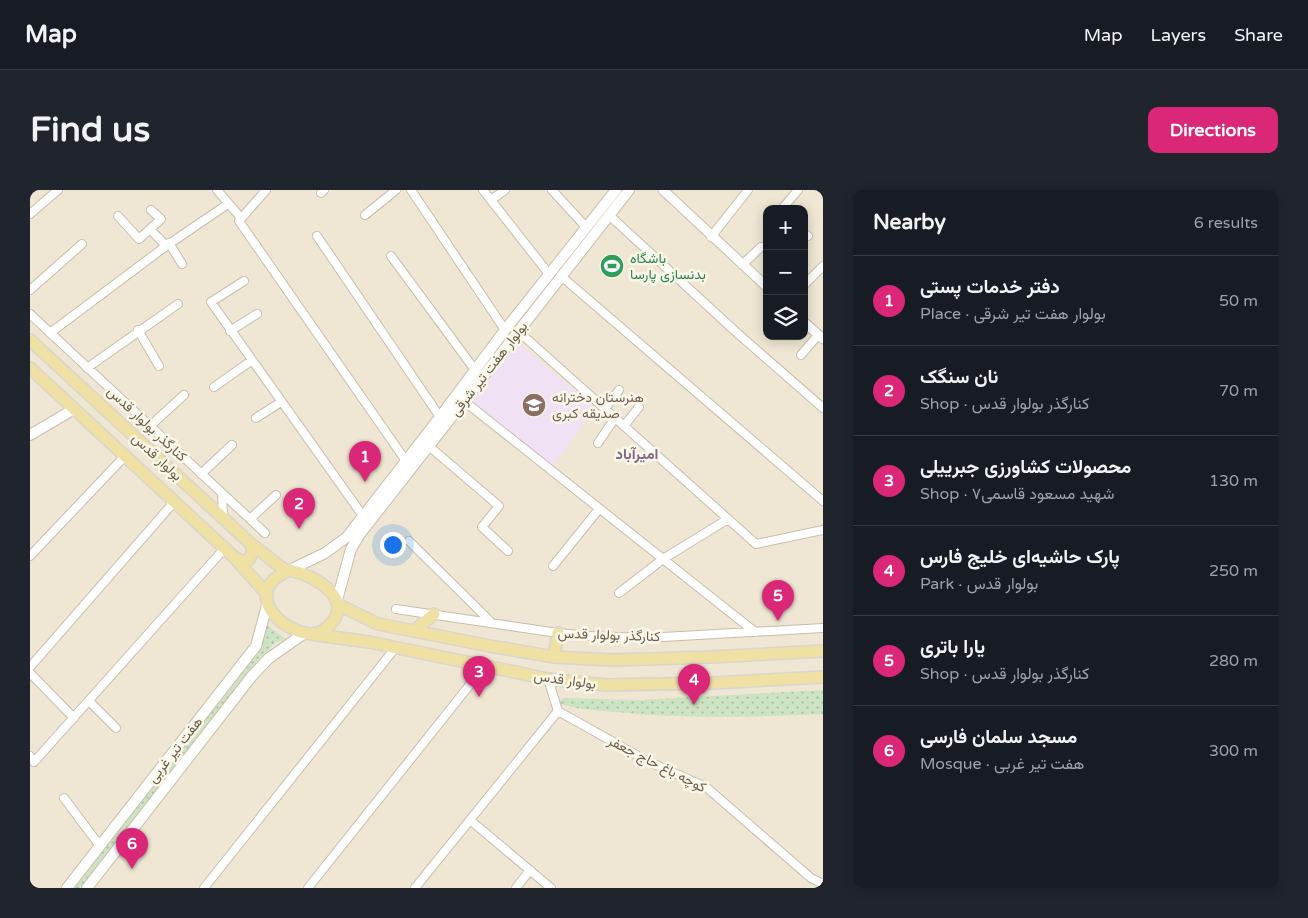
<!DOCTYPE html>
<html lang="en">
<head>
<meta charset="utf-8">
<style>
	:root { --surface:#171b24; --page:#20242c; --text:#f1f3f6; --muted:#9ea1a6; --line:#363941; --accent:#db2777 }
	body { margin:0; font-family:"Varela Round",Vazirmatn,sans-serif; background:var(--page); color:var(--text) }
	.controls { position:absolute; right:15px; top:15px; display:grid; overflow:hidden; border-radius:10px; box-shadow:0 2px 12px #0003 }
	.controls button { width:45px; height:45px; display:grid; place-items:center; padding:0; border:0; border-bottom:1px solid var(--line); background:var(--surface); color:var(--text); font:25px sans-serif }
	.you { position:absolute; left:362px; top:354px; width:18px; height:18px; margin:-12px; border:4px solid #fff; border-radius:50%; background:#1a73e8; box-shadow:0 0 0 8px #1a73e833 }
	.badge { display:grid; place-items:center; width:32px; height:32px; border-radius:50%; background:var(--accent); color:#fff; font-size:16px; font-weight:700 }
	.pin { position:absolute; translate:-50% -41px; filter:drop-shadow(0 1px 2px #0008) }
	.pin::after { content:''; position:absolute; top:26px; width:18px; height:15px; background:inherit; clip-path:polygon(0 0,100% 0,50% 100%) }
	.list { margin:0; padding:0; list-style:none }
	h2 { display:flex; justify-content:space-between; align-items:center; height:65px; margin:0; padding:0 20px; font-size:21px }
	h2 small { font-size:16px; font-weight:400; color:var(--muted) }
	.list li { display:grid; grid-template-columns:32px 1fr auto; gap:15px; align-items:center; box-sizing:border-box; height:90px; padding:0 20px; border-top:1px solid var(--line) }
	.list b { display:block; font-size:19px; white-space:nowrap }
	.list p { margin:0; font-size:16px; white-space:nowrap; color:var(--muted) }
	.list em { font-size:16px; font-style:normal; color:var(--muted) }
	.icon { flex:none; width:28px; height:28px; fill:none; stroke:currentColor; stroke-width:2; stroke-linecap:round; stroke-linejoin:round }
	.map { position:relative; flex:none; width:793px; height:698px; overflow:hidden; border-radius:10px }
	header { display:flex; align-items:center; gap:30px; box-sizing:border-box; height:70px; padding:0 25px; background:var(--surface); border-bottom:1px solid var(--line) }
	header strong { font-size:24px }
	nav { display:flex; gap:28px; margin-inline-start:auto; font-size:18px }
	.intro { display:flex; align-items:center; justify-content:space-between; box-sizing:border-box; height:120px; padding:0 30px }
	h1 { margin:0; font-size:35px }
	.button { padding:12px 22px; border-radius:10px; background:var(--accent); color:#fff; font-size:18px; font-weight:700 }
	main { display:flex; gap:30px; padding:0 30px }
	aside { flex:1; background:var(--surface); border-radius:10px; box-shadow:0 2px 12px #0003 }
	.map>svg:first-child { display:block }
	.residential { fill:#efe7d3; fill-rule:evenodd }
	.education { fill:#f1e1f5 }
	.green { fill:url(#green-dots) }
	.lines { fill:none; stroke-linecap:round; stroke-linejoin:round }
	.minor-casing { stroke:#c8bdac; stroke-width:10 }
	.tertiary-casing { stroke:#c8bdac; stroke-width:11 }
	.secondary-casing { stroke:#cbbeab; stroke-width:12 }
	.primary-casing { stroke:#d9d5d1; stroke-width:14 }
	.minor { stroke:#fff; stroke-width:8 }
	.tertiary { stroke:#fff; stroke-width:9 }
	.secondary { stroke:#fff; stroke-width:10 }
	.primary { stroke:#efe0a4; stroke-width:11 }
	.labels { text-anchor:middle; dominant-baseline:central; stroke-width:5; stroke-linejoin:round; paint-order:stroke }
	.leisure-label { font-size:14px; fill:#27864d; stroke:#fcf8e9; text-anchor:start }
	.street-label { font-size:14px; fill:#6d5e4d; stroke:#fcf8e9 }
	.education-label { font-size:14px; fill:#785e54; stroke:#fcf8e9; text-anchor:start }
	.neighbourhood-label { font-size:15px; font-weight:bold; fill:#83658a; stroke:#fcf8e9 }
</style>
</head>
<body>
<header>
<strong>Map</strong>
<nav><a>Map</a><a>Layers</a><a>Share</a></nav>
</header>
<div class="intro"><h1>Find us</h1><a class="button">Directions</a></div>
<main>
<div class="map">
<svg width="793" height="698" viewBox="0 0 793 698">
	<defs>
		<pattern id="green-dots" width="8" height="8" patternUnits="userSpaceOnUse" patternTransform="scale(1.25)"><rect width="8" height="8" fill="#cce4c4"/><path d="M2 2h.1M6 6h.1" fill="none" stroke="#aabca1" stroke-width="1.8" stroke-linecap="round"/></pattern>
	</defs>
	<rect width="100%" height="100%" fill="#f9f4e4"/>
	<path class="residential" d="M 0,0 L 793,0 L 793,698 L 0,698 ZM 737,19 L 774,19 L 774,146 L 737,146 Z"/>
	<path class="education" d="M 488,152 L 565,218 L 523,276 L 442,212 Z"/>
	<path class="green" d="M 237,435 L 257,450 L 246,452 L 229,469 L 50,698 L 44,698 L 230,461 Z
		M 793,500 L 793,524 C 724,527 654,529 585,522 C 566,520 546,520 529,513 L 533,508 L 608,510 Z"/>
	<g class="lines">
		<g class="minor-casing">
			<path id="minor" d="M 187,0 L 211,28
				M 236,0 L 209,31 L 376,271
				M 381,0 L 475,140
				M 453,0 L 519,84
				M 522,0 L 556,37
				M 291,3 L 294,0
				M 461,10 L 475,0
				M 752,19 L 768,0
				M 0,24 L 28,0
				M 335,25 L 366,0
				M 579,25 L 706,142 L 793,218
				M 88,26 L 109,49 L 131,29 L 121,20
				M 120,39 L 136,56
				M 774,43 L 778,46
				M 287,46 L 410,227
				M 681,47 L 718,0
				M 139,53 L 152,74
				M 361,66 L 445,180
				M 712,75 L 731,57
				M 531,86 L 793,311
				M 214,91 L 181,112 L 333,326
				M 774,95 L 793,76
				M 0,100 L 52,54
				M 0,124 L 235,343
				M 108,140 L 129,176
				M 200,141 L 227,124
				M 488,141 L 726,354 L 793,340
				M 20,143 L 136,56 L 198,14
				M 771,165 L 788,145
				M 57,178 L 148,114
				M 184,197 L 221,171
				M 434,211 L 725,442
				M 575,219 L 589,200
				M 226,228 L 251,212
				M 120,236 L 154,205
				M 594,236 L 609,217
				M 568,253 L 585,228
				M 400,257 L 469,316 L 452,337 L 478,361
				M 171,284 L 202,255
				M 192,303 L 193,328
				M 220,329 L 246,305
				M 379,351 L 462,433
				M 0,366 L 95,266
				M 523,376 L 569,319
				M 589,403 L 633,369 L 698,329
				M 366,419 L 528,443 L 560,446 L 616,448 L 793,438
				M 0,477 L 144,312
				M 0,483 L 44,528
				M 518,489 L 528,521 L 617,571 L 676,597 L 781,688 L 793,694
				M 59,511 L 86,538
				M 0,566 L 4,572 L 194,359
				M 34,608 L 70,656
				M 440,630 L 521,698
				M 174,698 L 366,457
				M 278,698 L 454,477
				M 385,698 L 528,521
				M 486,698 L 500,680"/>
		</g>
		<g class="tertiary-casing">
			<path id="tertiary" d="M 633,0 L 737,97
				M 774,132 L 793,149"/>
		</g>
		<g class="secondary-casing">
			<path id="secondary" d="M 0,245 L 44,219
				M 260,380 L 295,363 L 317,347 L 410,227 L 475,140 L 586,0
				M 307,410 L 321,359 L 330,344 C 420,230 509,115 599,0
				M 37,698 L 226,456 L 237,415
				M 57,698 L 222,486 L 239,468 L 275,443"/>
		</g>
		<g class="primary-casing">
			<path id="primary" d="M 0,150 L 220,353 L 256,381
				M 0,178 L 204,367 L 237,404
				M 204,367 L 214,372 L 219,370 L 223,360 L 220,353
				M 260,380 C 287,386 330,412 294,440 C 270,458 200,405 260,380 Z
				M 307,414 L 348,434 L 460,456 L 524,467 L 582,470 L 681,467 L 793,461
				M 384,441 L 404,424
				M 280,444 L 339,452 L 518,489 L 576,495 L 684,493 L 793,487
				M 524,467 L 528,443"/>
		</g>
		<use href="#minor" class="minor"/>
		<use href="#tertiary" class="tertiary"/>
		<use href="#secondary" class="secondary"/>
		<use href="#primary" class="primary"/>
	</g>
	<defs>
		<g id="stadium-disc" transform="scale(1.25)"><circle r="9.5" fill="#2e9e5b" stroke="#fcf8e9"/><path d="M0-5a6.5 5 0 1 0 0 10a6.5 5 0 1 0 0-10ZM-3.5-1.8h7v3.6h-7Z" fill="#fff"/></g>
		<g id="school-disc" transform="scale(1.25)"><circle r="9.5" fill="#8d6e63" stroke="#fcf8e9"/><path d="M0-5L7-2L0 1L-7-2ZM-4 1L0 2.5L4 1V4Q0 6-4 4Z" fill="#fff"/></g>
	</defs>
	<g fill-rule="evenodd">
		<use href="#stadium-disc" x="582" y="76"/>
		<use href="#school-disc" x="504" y="215"/>
	</g>
	<g class="labels">
		<g class="leisure-label">
			<text x="600" y="68">باشگاه<tspan x="600" dy="16">بدنسازی پارسا</tspan></text>
		</g>
		<g class="street-label">
			<text transform="translate(459 179) rotate(-52)">بولوار هفت تیر شرقی</text>
			<text transform="translate(117 234) rotate(43)">کنارگذر بولوار قدس</text>
			<text transform="translate(127 267) rotate(43)">بولوار قدس</text>
			<text transform="translate(579 445) rotate(2)">کنارگذر بولوار قدس</text>
			<text transform="translate(535 490) rotate(8)">بولوار قدس</text>
			<text transform="translate(145 560) rotate(-52)">هفت تیر غربی</text>
			<text transform="translate(627 574) rotate(27)">کوچه باغ حاج جعفر</text>
		</g>
		<g class="education-label">
			<text x="522" y="207">هنرستان دخترانه<tspan x="522" dy="16">صدیقه کبری</tspan></text>
		</g>
		<g class="neighbourhood-label">
			<text x="607" y="264">امیرآباد</text>
		</g>
	</g>
</svg>
<div class="controls">
<button>+</button>
<button>−</button>
<button><svg class="icon" aria-label="layers" viewBox="0 0 24 24"><path d="M12 4l9 5-9 5-9-5zM3 14l9 5 9-5"/></svg></button>
</div>
<div class="you"></div>
<div class="pin badge" style="left:335px;top:292px">1</div>
<div class="pin badge" style="left:269px;top:339px">2</div>
<div class="pin badge" style="left:449px;top:507px">3</div>
<div class="pin badge" style="left:664px;top:515px">4</div>
<div class="pin badge" style="left:748px;top:431px">5</div>
<div class="pin badge" style="left:102px;top:679px">6</div>
</div>
<aside>
<h2>Nearby<small>6 results</small></h2>
<ul class="list">
<li><span class="badge">1</span><div><b>دفتر خدمات پستی</b><p>Place · بولوار هفت تیر شرقی</p></div><em>50 m</em></li>
<li><span class="badge">2</span><div><b>نان سنگک</b><p>Shop · کنارگذر بولوار قدس</p></div><em>70 m</em></li>
<li><span class="badge">3</span><div><b>محصولات کشاورزی جبرییلی</b><p>Shop · شهید مسعود قاسمی۷</p></div><em>130 m</em></li>
<li><span class="badge">4</span><div><b>پارک حاشیه‌ای خلیج فارس</b><p>Park · بولوار قدس</p></div><em>250 m</em></li>
<li><span class="badge">5</span><div><b>یارا باتری</b><p>Shop · کنارگذر بولوار قدس</p></div><em>280 m</em></li>
<li><span class="badge">6</span><div><b>مسجد سلمان فارسی</b><p>Mosque · هفت تیر غربی</p></div><em>300 m</em></li>
</ul>
</aside>
</main>
</body>
</html>
